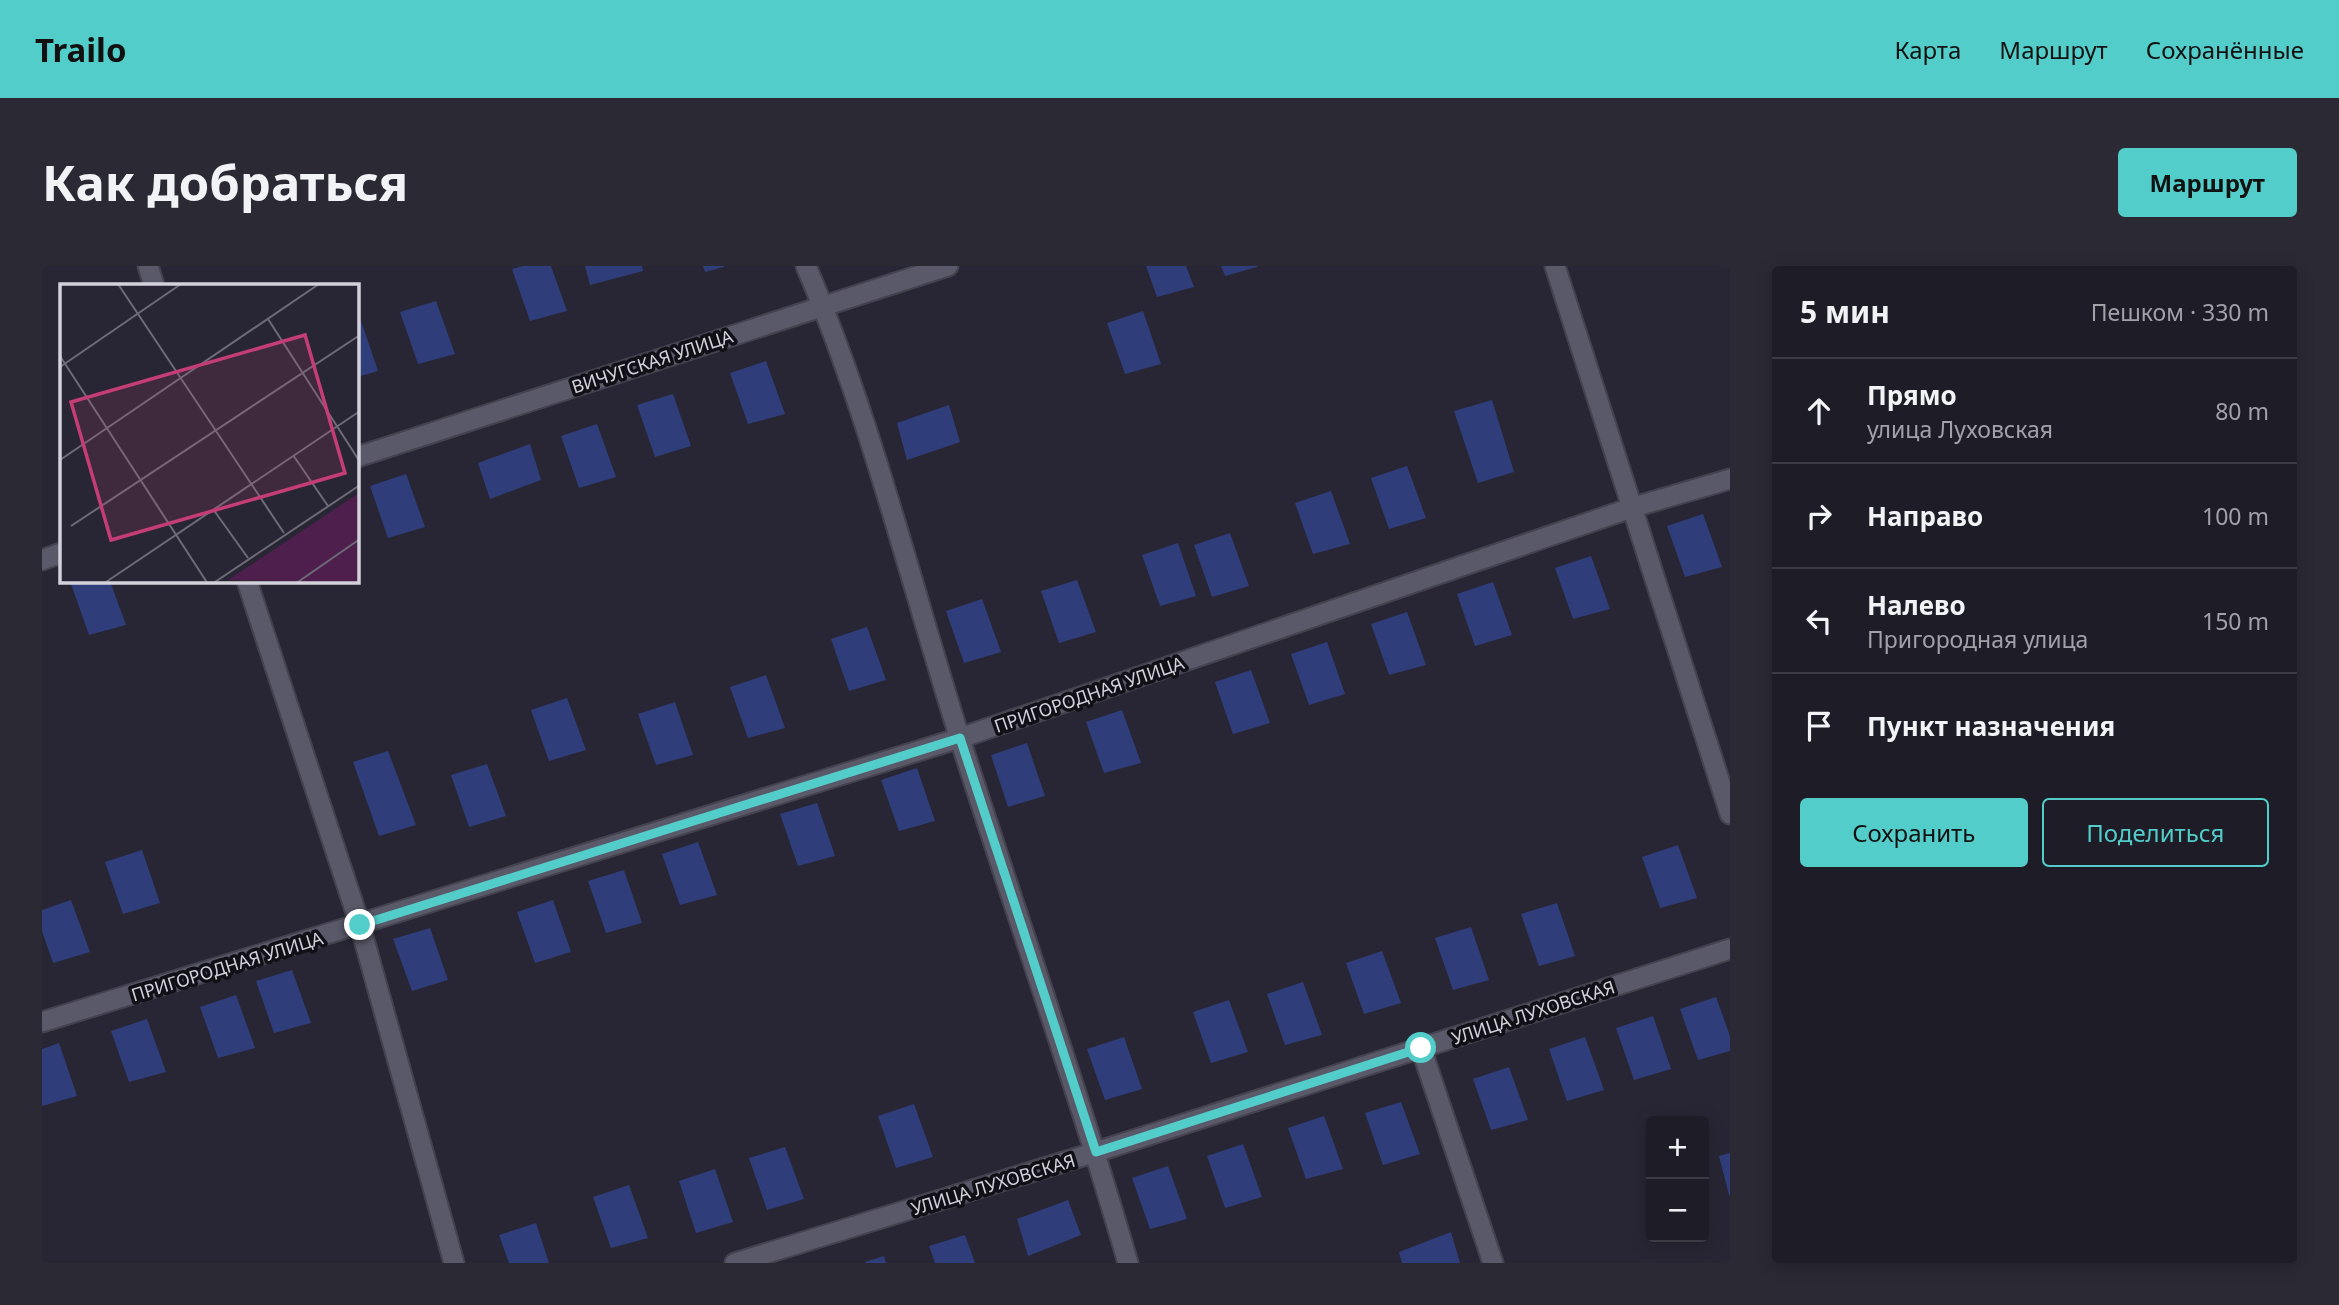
<!DOCTYPE html>
<html lang="ru">
<head>
<meta charset="utf-8">
<style>
	:root { --surface:#1e1c27; --page:#2b2933; --text:#f1f3f6; --muted:#a1a1a7; --line:#3c3a44; --accent:#53cdc9 }
	body { margin:0; font-family:"Noto Sans",sans-serif; background:var(--page); color:var(--text) }
	.controls { position:absolute; right:21px; bottom:21px; display:grid; overflow:hidden; border-radius:7px; box-shadow:0 4px 18px #0003 }
	.controls button { width:63px; height:63px; display:grid; place-items:center; padding:0; border:0; border-bottom:2px solid var(--line); background:var(--surface); color:var(--text); font:35px sans-serif }
	.stop { position:absolute; width:21px; height:21px; margin:-16px; border:5px solid #53cdc9; border-radius:50%; background:#fff }
	.stop.end { background:#53cdc9; border-color:#fff; box-shadow:0 2px 7px #0008 }
	.list { margin:0; padding:0; list-style:none }
	h2 { display:flex; justify-content:space-between; align-items:center; height:91px; margin:0; padding:0 28px; font-size:30px }
	h2 small { font-size:23px; font-weight:400; color:var(--muted) }
	.list li { display:grid; grid-template-columns:46px 1fr auto; gap:21px; align-items:center; box-sizing:border-box; height:105px; padding:0 28px; border-top:2px solid var(--line) }
	.list b { display:block; font-size:26px; white-space:nowrap }
	.list p { margin:0; font-size:23px; white-space:nowrap; color:var(--muted) }
	.list em { font-size:23px; font-style:normal; color:var(--muted) }
	.actions { display:flex; gap:14px; padding:21px 28px }
	.actions a { flex:1; padding:16px 0; border:2px solid var(--accent); border-radius:7px; text-align:center; font-size:24px; color:var(--accent) }
	.actions .main { background:var(--accent); color:#111 }
	.icon { flex:none; width:38px; height:38px; fill:none; stroke:currentColor; stroke-width:2; stroke-linecap:round; stroke-linejoin:round }
	.map { position:relative; flex:none; width:1688px; height:997px; overflow:hidden; border-radius:7px }
	header { display:flex; align-items:center; gap:42px; box-sizing:border-box; height:98px; padding:0 35px; background:var(--accent); color:#111 }
	header strong { font-size:33px }
	nav { display:flex; gap:38px; margin-inline-start:auto; font-size:24px }
	.intro { display:flex; align-items:center; justify-content:space-between; box-sizing:border-box; height:168px; padding:0 42px }
	h1 { margin:0; font-size:49px }
	.button { padding:18px 32px; border-radius:7px; background:var(--accent); color:#111; font-size:24px; font-weight:700 }
	main { display:flex; gap:42px; padding:0 42px }
	aside { flex:1; background:var(--surface); border-radius:7px; box-shadow:0 4px 18px #0003 }
	.map>svg:first-child { display:block }
	.building { fill:#2f3e7a }
	.lines { fill:none; stroke-linecap:round; stroke-linejoin:round }
	.minor-casing { stroke:#43424e; stroke-width:23 }
	.secondary-casing { stroke:#43424e; stroke-width:23 }
	.minor { stroke:#5a5969; stroke-width:19 }
	.secondary { stroke:#5a5969; stroke-width:19 }
	.route { stroke:#53cdc9; stroke-width:9 }
	.labels { text-anchor:middle; dominant-baseline:central; stroke-width:7; stroke-linejoin:round; paint-order:stroke }
	.street-label { font-size:18px; fill:#d3d2db; stroke:#111017 }
	.inset-road { fill:none; stroke:#6c6b77; stroke-width:2 }
	.view { fill:#c53d75; fill-opacity:0.15; stroke:#c53d75; stroke-width:3.5 }
	.inset-edge { fill:none; stroke:#d3d2db; stroke-width:3.5 }
</style>
</head>
<body>
<header>
<strong>Trailo</strong>
<nav><a>Карта</a><a>Маршрут</a><a>Сохранённые</a></nav>
</header>
<div class="intro"><h1>Как добраться</h1><a class="button">Маршрут</a></div>
<main>
<div class="map">
<svg width="1688" height="997" viewBox="0 0 1688 997">
	<rect width="100%" height="100%" fill="#282634"/>
	<path class="building" d="M 481,0 L 509,0 L 525,45 L 488,55 L 470,3 Z
		M 543,0 L 600,0 L 601,5 L 548,19 Z
		M 661,0 L 682,0 L 682,1 L 663,6 Z
		M 1104,0 L 1144,0 L 1152,21 L 1115,31 Z
		M 1179,0 L 1215,0 L 1215,1 L 1183,10 Z
		M 394,35 L 413,88 L 376,98 L 358,46 Z
		M 1101,45 L 1119,98 L 1083,108 L 1065,57 Z
		M 318,52 L 336,105 L 315,111 L 315,53 Z
		M 724,95 L 743,148 L 706,158 L 688,107 Z
		M 631,128 L 649,180 L 613,191 L 595,139 Z
		M 1450,134 L 1472,206 L 1436,217 L 1412,145 Z
		M 907,139 L 918,176 L 865,194 L 855,157 Z
		M 555,158 L 574,211 L 537,222 L 519,170 Z
		M 488,178 L 499,214 L 448,233 L 436,197 Z
		M 1365,200 L 1384,252 L 1347,263 L 1329,212 Z
		M 364,208 L 383,261 L 346,272 L 328,220 Z
		M 1289,225 L 1308,278 L 1271,288 L 1253,237 Z
		M 1661,248 L 1680,301 L 1643,311 L 1625,260 Z
		M 1188,267 L 1207,320 L 1170,331 L 1152,279 Z
		M 1136,277 L 1154,330 L 1118,340 L 1100,289 Z
		M 1549,290 L 1568,343 L 1531,353 L 1513,302 Z
		M 1035,314 L 1054,366 L 1017,377 L 999,325 Z
		M 38,315 L 68,315 L 84,359 L 47,369 L 29,318 Z
		M 1451,316 L 1470,369 L 1433,380 L 1415,328 Z
		M 940,333 L 959,386 L 922,397 L 904,345 Z
		M 1365,346 L 1384,399 L 1347,409 L 1329,358 Z
		M 825,361 L 844,414 L 807,425 L 789,373 Z
		M 1285,376 L 1303,428 L 1267,439 L 1249,388 Z
		M 1209,404 L 1228,457 L 1191,468 L 1173,416 Z
		M 724,409 L 743,462 L 706,472 L 688,421 Z
		M 525,432 L 544,484 L 507,495 L 489,444 Z
		M 633,436 L 651,489 L 614,499 L 596,448 Z
		M 1080,444 L 1099,497 L 1062,507 L 1044,456 Z
		M 985,477 L 1003,530 L 966,541 L 949,489 Z
		M 346,485 L 374,559 L 337,570 L 311,496 Z
		M 445,498 L 464,550 L 427,561 L 409,509 Z
		M 875,502 L 893,555 L 857,565 L 839,514 Z
		M 775,537 L 793,590 L 756,600 L 738,548 Z
		M 656,576 L 675,629 L 638,639 L 620,588 Z
		M 1636,579 L 1655,632 L 1618,642 L 1600,591 Z
		M 100,584 L 118,637 L 81,648 L 63,596 Z
		M 582,604 L 600,657 L 564,667 L 546,615 Z
		M 29,634 L 48,686 L 11,697 L 0,665 L 0,644 Z
		M 511,634 L 529,686 L 493,697 L 475,646 Z
		M 1515,637 L 1533,690 L 1497,700 L 1479,648 Z
		M 1429,661 L 1447,714 L 1411,724 L 1393,672 Z
		M 388,662 L 406,714 L 370,725 L 351,673 Z
		M 1340,685 L 1359,737 L 1322,748 L 1304,697 Z
		M 250,704 L 269,757 L 232,767 L 214,715 Z
		M 1261,716 L 1280,769 L 1243,779 L 1225,728 Z
		M 194,729 L 213,782 L 176,792 L 158,741 Z
		M 1674,731 L 1688,770 L 1688,785 L 1656,794 L 1638,743 Z
		M 1187,734 L 1206,786 L 1169,797 L 1151,746 Z
		M 1611,750 L 1629,803 L 1592,814 L 1574,762 Z
		M 105,753 L 124,806 L 87,816 L 69,765 Z
		M 1082,771 L 1100,823 L 1063,834 L 1045,783 Z
		M 1543,771 L 1562,824 L 1525,835 L 1507,783 Z
		M 17,777 L 35,830 L 0,840 L 0,783 Z
		M 1467,801 L 1486,854 L 1449,864 L 1431,813 Z
		M 1359,836 L 1378,888 L 1341,899 L 1323,847 Z
		M 872,838 L 891,891 L 854,902 L 836,850 Z
		M 1282,850 L 1301,903 L 1264,913 L 1246,862 Z
		M 1201,878 L 1220,931 L 1183,942 L 1165,890 Z
		M 743,881 L 762,933 L 725,944 L 707,892 Z
		M 1688,887 L 1688,929 L 1687,929 L 1677,890 Z
		M 1126,900 L 1145,953 L 1108,963 L 1090,912 Z
		M 673,903 L 691,956 L 654,967 L 637,915 Z
		M 587,919 L 606,972 L 569,982 L 551,931 Z
		M 1026,934 L 1039,969 L 986,990 L 975,953 Z
		M 494,957 L 507,997 L 467,997 L 457,969 Z
		M 1409,966 L 1418,997 L 1360,997 L 1357,986 Z
		M 923,969 L 933,997 L 893,997 L 887,980 Z
		M 842,990 L 844,997 L 823,997 L 823,996 Z"/>
	<g class="lines">
		<g class="minor-casing">
			<path id="minor" d="M 106,0 L 112,19
				M 764,0 C 829,152 868,315 918,473 C 974,648 1035,821 1086,997
				M 1513,0 L 1688,548
				M 205,315 L 318,659 L 412,997
				M 0,756 L 918,472 L 1592,241 L 1688,213
				M 1379,782 L 1451,997
				M 693,997 L 1054,886 L 1688,683"/>
		</g>
		<g class="secondary-casing">
			<path id="secondary" d="M 315,191 L 906,0
				M 0,294 L 19,287"/>
		</g>
		<use href="#minor" class="minor"/>
		<use href="#secondary" class="secondary"/>
	</g>
	<g class="lines">
		<path class="route" d="M 318,659 L 918,472 L 1054,886 L 1379,782"/>
	</g>
	<g class="labels">
		<g class="street-label">
			<text transform="translate(610 95) rotate(-18)">ВИЧУГСКАЯ УЛИЦА</text>
			<text transform="translate(1047 428) rotate(-19)">ПРИГОРОДНАЯ УЛИЦА</text>
			<text transform="translate(185 700) rotate(-17)">ПРИГОРОДНАЯ УЛИЦА</text>
			<text transform="translate(1491 746) rotate(-18)">УЛИЦА ЛУХОВСКАЯ</text>
			<text transform="translate(951 918) rotate(-17)">УЛИЦА ЛУХОВСКАЯ</text>
		</g>
	</g>
	<g transform="translate(18 18)">
		<rect width="299" height="299" fill="#282634"/>
		<path d="M 299,209 L 299,299 L 168,296 Z" fill="#4e1e4c"/>
		<path class="inset-road" d="M 58,0 L 224,249M 208,35 L 300,178M 0,72 L 148,300M 0,83 L 121,0M 233,171 L 268,222M 0,176 L 259,0M 153,225 L 188,274M 11,242 L 300,51M 43,300 L 300,127M 152,300 L 300,201M 235,300 L 300,255"/>
		<path class="view" d="M 245,51 L 285,189 L 51,256 L 11,118 Z"/>
		<rect width="299" height="299" class="inset-edge"/>
	</g>
</svg>
<div class="controls">
<button>+</button>
<button>−</button>
</div>
<div class="stop" style="left:1379px;top:782px"></div>
<div class="stop end" style="left:318px;top:659px"></div>
</div>
<aside>
<h2>5 мин<small>Пешком · 330 m</small></h2>
<ul class="list">
<li><svg class="icon" aria-label="ahead" viewBox="0 0 24 24"><path d="M12 20V5M6 11l6-6 6 6"/></svg><div><b>Прямо</b><p>улица Луховская</p></div><em>80 m</em></li>
<li><svg class="icon" aria-label="right" viewBox="0 0 24 24"><path d="M7 20v-9h11M14 6l5 5-5 5"/></svg><div><b>Направо</b></div><em>100 m</em></li>
<li><svg class="icon" aria-label="left" viewBox="0 0 24 24"><path d="M17 20v-9H6M10 6l-5 5 5 5"/></svg><div><b>Налево</b><p>Пригородная улица</p></div><em>150 m</em></li>
<li><svg class="icon" aria-label="arrive" viewBox="0 0 24 24"><path d="M6 21V4h12l-3 4 3 4H6"/></svg><div><b>Пункт назначения</b></div></li>
</ul>
<div class="actions"><a class="main">Сохранить</a><a>Поделиться</a></div>
</aside>
</main>
</body>
</html>
